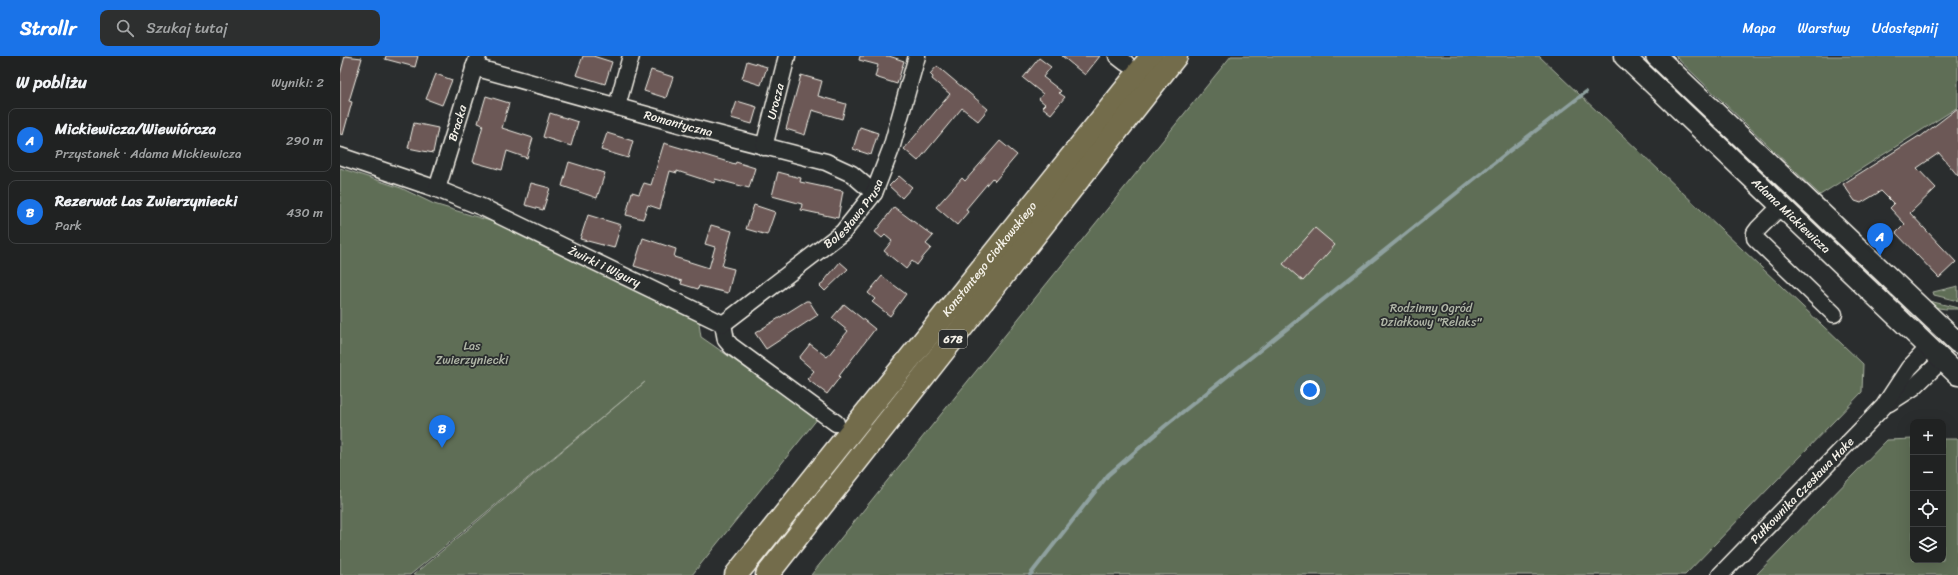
<!DOCTYPE html>
<html lang="pl">
<head>
<meta charset="utf-8">
<style>
	:root { --surface:#202222; --page:#2d2f2f; --text:#f1f3f6; --muted:#a2a4a5; --line:#3d3f40; --accent:#1a73e8 }
	body { margin:0; font-family:Sriracha,sans-serif; background:var(--page); color:var(--text) }
	.controls { position:absolute; right:12px; bottom:12px; display:grid; overflow:hidden; border-radius:8px; box-shadow:0 4px 16px #0002 }
	.controls button { width:36px; height:36px; display:grid; place-items:center; padding:0; border:0; border-bottom:1px solid var(--line); background:var(--surface); color:var(--text); font:20px sans-serif }
	.you { position:absolute; left:970px; top:334px; width:14px; height:14px; margin:-10px; border:3px solid #fff; border-radius:50%; background:#1a73e8; box-shadow:0 0 0 6px #1a73e833 }
	.badge { display:grid; place-items:center; width:26px; height:26px; border-radius:50%; background:var(--accent); color:#fff; font-size:13px; font-weight:700 }
	.pin { position:absolute; translate:-50% -33px; filter:drop-shadow(0 1px 2px #0008) }
	.pin::after { content:''; position:absolute; top:21px; width:14px; height:12px; background:inherit; clip-path:polygon(0 0,100% 0,50% 100%) }
	.list { margin:0; padding:0; list-style:none }
	h2 { display:flex; justify-content:space-between; align-items:center; height:52px; margin:0; padding:0 16px; font-size:17px }
	h2 small { font-size:13px; font-weight:400; color:var(--muted) }
	.list li { display:grid; grid-template-columns:26px 1fr auto; gap:12px; align-items:center; box-sizing:border-box; height:64px; margin:0 8px 8px; padding:0 8px; border:1px solid var(--line); border-radius:8px }
	.list b { display:block; font-size:15px; white-space:nowrap }
	.list p { margin:0; font-size:13px; white-space:nowrap; color:var(--muted) }
	.list em { font-size:13px; font-style:normal; color:var(--muted) }
	.icon { flex:none; width:22px; height:22px; fill:none; stroke:currentColor; stroke-width:2; stroke-linecap:round; stroke-linejoin:round }
	.map { position:relative; flex:none; width:1618px; height:519px; overflow:hidden }
	header { display:flex; align-items:center; gap:24px; box-sizing:border-box; height:56px; padding:0 20px; background:var(--accent); color:#fff }
	header strong { font-size:19px }
	nav { display:flex; gap:22px; margin-inline-start:auto; font-size:14px }
	.search { width:280px; height:36px; background:var(--page); display:flex; align-items:center; gap:10px; box-sizing:border-box; padding:0 14px; border-radius:8px; color:var(--muted); font-size:15px }
	main { display:flex }
	aside { flex:1; background:var(--surface) }
	.map>svg:first-child { display:block }
	.green { fill:#5e6e57; stroke:#a9b0a0 }
	.lines { fill:none; stroke-linecap:round; stroke-linejoin:round }
	.stream { stroke:#8fa19f; stroke-width:4 }
	.building { fill:#6c5957; stroke:#f4f1e8 }
	.minor-casing { stroke:#f4f1e8; stroke-width:19 }
	.tertiary-casing { stroke:#f4f1e8; stroke-width:23 }
	.primary-casing { stroke:#f4f1e8; stroke-width:25 }
	.minor { stroke:#2a2d2e; stroke-width:16 }
	.tertiary { stroke:#2a2d2e; stroke-width:20 }
	.primary { stroke:#736c4b; stroke-width:22 }
	.labels { text-anchor:middle; dominant-baseline:central; stroke-width:3.5; stroke-linejoin:round; paint-order:stroke }
	.shield { fill:#2a2d2e; stroke:#b7b6b0; stroke-width:1 }
	.shield-label { font-size:11px; font-weight:bold; fill:#f4f1e8 }
	.street-label { font-size:12px; fill:#f4f1e8; stroke:#2a2d2e }
	.park-label { font-size:12px; fill:#b0b6a7; stroke:#2a2d2e }
</style>
</head>
<body>
<header>
<strong>Strollr</strong>
<div class="search"><svg class="icon" aria-label="search" viewBox="0 0 24 24"><circle cx="10" cy="10" r="6"/><path d="M15 15l6 6"/></svg>Szukaj tutaj</div>
<nav><a>Mapa</a><a>Warstwy</a><a>Udostępnij</a></nav>
</header>
<main>
<aside>
<h2>W pobliżu<small>Wyniki: 2</small></h2>
<ul class="list">
<li><span class="badge">A</span><div><b>Mickiewicza/Wiewiórcza</b><p>Przystanek · Adama Mickiewicza</p></div><em>290 m</em></li>
<li><span class="badge">B</span><div><b>Rezerwat Las Zwierzyniecki</b><p>Park</p></div><em>430 m</em></li>
</ul>
</aside>
<div class="map">
<svg width="1618" height="519" viewBox="0 0 1618 519">
	<rect width="100%" height="100%" fill="#2a2d2e"/>
	<filter id="ink" filterUnits="userSpaceOnUse"><feTurbulence type="fractalNoise" baseFrequency=".025" numOctaves="2"/><feDisplacementMap in="SourceGraphic" scale="8" xChannelSelector="R" yChannelSelector="G"/><feConvolveMatrix kernelMatrix="1 2 1 2 8 2 1 2 1" color-interpolation-filters="sRGB"/></filter>
	<g filter="url(#ink)">
		<path class="green" d="M 891,0 L 1199,0 L 1523,308 L 1522,336 L 1345,519 L 471,519 Z
			M 1335,0 L 1618,0 L 1618,51 L 1480,139 Z
			M 0,112 L 61,132 L 94,148 L 180,174 L 362,266 L 359,268 L 361,281 L 478,362 L 352,519 L 73,519 L 305,326 L 70,519 L 0,519 Z
			M 1618,230 L 1618,245 L 1594,239 L 1593,236 Z
			M 1585,244 L 1618,252 L 1618,253 C 1606,253 1593,254 1585,244 Z
			M 1573,383 L 1573,504 L 1603,504 L 1603,383 L 1618,383 L 1618,519 L 1416,519 L 1547,384 Z"/>
		<g class="lines">
			<path class="stream" d="M 690,519 L 768,419 L 825,370 L 1168,96 L 1246,36"/>
		</g>
		<path class="building" d="M 5,0 L 22,2 L 9,45 L 12,46 L 3,79 L 0,78 L 0,19 Z
			M 46,0 L 78,0 L 75,11 L 45,3 Z
			M 243,0 L 253,0 L 272,6 L 265,28 L 236,19 Z
			M 520,0 L 549,0 L 564,5 L 557,28 L 535,21 L 538,9 L 519,4 Z
			M 722,0 L 760,0 L 745,19 Z
			M 699,2 L 711,11 L 703,21 L 721,35 L 719,37 L 725,41 L 711,58 L 702,51 L 705,48 L 699,43 L 703,38 L 683,22 Z
			M 407,5 L 427,11 L 421,29 L 402,23 Z
			M 597,10 L 648,53 L 638,65 L 622,52 L 578,105 L 564,93 L 610,38 L 592,23 L 593,21 L 590,18 Z
			M 311,14 L 333,21 L 326,42 L 304,35 Z
			M 96,18 L 112,24 L 102,49 L 86,43 Z
			M 461,19 L 482,25 L 478,40 L 506,48 L 502,63 L 472,54 L 465,79 L 446,73 Z
			M 146,40 L 169,47 L 162,72 L 193,82 L 187,102 L 167,95 L 162,114 L 133,106 L 143,69 L 138,67 Z
			M 397,45 L 417,51 L 412,68 L 391,62 Z
			M 1618,52 L 1618,120 L 1599,97 L 1577,112 L 1596,132 L 1570,157 L 1616,206 L 1599,222 L 1556,177 L 1565,168 L 1550,152 L 1554,148 L 1541,135 L 1521,147 L 1515,145 L 1503,128 L 1579,80 L 1580,81 Z
			M 210,57 L 238,66 L 231,90 L 203,81 Z
			M 74,67 L 98,72 L 93,97 L 68,92 Z
			M 520,71 L 538,77 L 531,99 L 513,93 Z
			M 267,77 L 293,85 L 288,102 L 261,94 Z
			M 660,85 L 677,99 L 655,125 L 652,122 L 626,153 L 628,156 L 617,169 L 596,151 L 622,122 L 625,125 Z
			M 324,87 L 395,108 L 396,106 L 415,112 L 409,132 L 375,123 L 374,127 L 337,115 L 337,117 L 330,115 L 320,153 L 308,149 L 303,163 L 286,159 L 292,136 L 299,138 L 304,127 L 311,129 Z
			M 229,106 L 265,117 L 257,142 L 222,130 Z
			M 438,116 L 461,122 L 460,126 L 503,135 L 498,162 L 461,154 L 462,148 L 432,140 Z
			M 559,120 L 572,131 L 562,142 L 549,130 Z
			M 191,127 L 210,132 L 203,154 L 185,149 Z
			M 414,149 L 435,156 L 427,179 L 406,173 Z
			M 554,151 L 593,180 L 586,188 L 591,192 L 584,200 L 577,209 L 572,205 L 566,213 L 544,195 L 552,185 L 545,179 L 542,182 L 535,176 Z
			M 248,159 L 281,169 L 274,192 L 240,183 Z
			M 371,169 L 392,175 L 382,210 L 394,213 L 388,237 L 359,230 L 358,233 L 341,228 L 342,225 L 294,210 L 303,182 L 336,193 L 334,201 L 369,212 L 375,191 L 365,188 Z
			M 975,172 L 995,189 L 963,225 L 943,208 Z
			M 500,206 L 508,213 L 485,235 L 480,230 Z
			M 542,220 L 566,238 L 550,260 L 532,246 L 535,243 L 528,237 Z
			M 466,245 L 469,245 L 478,259 L 426,293 L 415,277 Z
			M 504,248 L 535,273 L 499,320 L 500,321 L 487,338 L 467,323 L 474,315 L 459,302 L 470,288 L 487,301 L 508,275 L 492,262 Z"/>
		<g class="lines">
			<g class="minor-casing">
				<g id="minor">
					<path d="M 777,0 L 786,7"/>
					<path id="s1" d="M 134,11 L 350,71 L 486,106 L 512,118 L 534,137"/>
					<path d="M 277,50 L 291,0"/>
					<path id="s2" d="M 424,91 L 447,0"/>
					<path id="s3" d="M 0,100 L 97,133 L 144,152 L 383,268 L 386,284 L 391,290 L 496,367"/>
					<path id="s4" d="M 97,133 L 138,0"/>
					<path d="M 1441,150 L 1418,173 L 1415,177 L 1415,182 L 1494,258"/>
					<path id="s5" d="M 383,268 L 503,176 L 534,137 L 551,93 L 577,0"/>
					<path d="M 1549,347 L 1574,331 L 1602,304"/>
					<path id="s6" d="M 1380,519 L 1544,350 L 1569,312 L 1589,291"/>
				</g>
			</g>
			<g class="tertiary-casing">
				<g id="tertiary">
					<path id="s7" d="M 1284,0 L 1618,319"/>
					<path d="M 1316,0 L 1618,287"/>
				</g>
			</g>
			<g class="primary-casing">
				<g id="primary">
					<path id="s8" d="M 396,519 L 812,0"/>
					<path d="M 427,519 L 836,0"/>
				</g>
			</g>
			<use href="#minor" class="minor"/>
			<use href="#tertiary" class="tertiary"/>
			<use href="#primary" class="primary"/>
		</g>
	</g>
	<g class="labels">
		<rect class="shield" x="599" y="274" width="28" height="18" rx="3"/>
		<g class="shield-label">
			<text x="613" y="283">678</text>
		</g>
		<g class="street-label">
			<text stroke="none"><textPath href="#s2" startOffset="47">Urocza</textPath></text>
			<text stroke="none"><textPath href="#s4" startOffset="69">Bracka</textPath></text>
			<text stroke="none"><textPath href="#s1" startOffset="212">Romantyczna</textPath></text>
			<text stroke="none"><textPath href="#s5" startOffset="172">Bolesława Prusa</textPath></text>
			<text stroke="none"><textPath href="#s7" startOffset="231">Adama Mickiewicza</textPath></text>
			<text stroke="none"><textPath href="#s8" startOffset="405">Konstantego Ciołkowskiego</textPath></text>
			<text stroke="none"><textPath href="#s3" startOffset="287">Żwirki i Wigury</textPath></text>
			<text stroke="none"><textPath href="#s6" startOffset="118">Pułkownika Czesława Hake</textPath></text>
		</g>
		<g class="park-label">
			<text x="1091" y="252">Rodzinny Ogród<tspan x="1091" dy="14">Działkowy "Relaks"</tspan></text>
			<text x="132" y="290">Las<tspan x="132" dy="14">Zwierzyniecki</tspan></text>
		</g>
	</g>
</svg>
<div class="controls">
<button>+</button>
<button>−</button>
<button><svg class="icon" aria-label="locate" viewBox="0 0 24 24"><circle cx="12" cy="12" r="6"/><path d="M12 2v4M12 18v4M2 12h4M18 12h4"/></svg></button>
<button><svg class="icon" aria-label="layers" viewBox="0 0 24 24"><path d="M12 4l9 5-9 5-9-5zM3 14l9 5 9-5"/></svg></button>
</div>
<div class="you"></div>
<div class="pin badge" style="left:1540px;top:200px">A</div>
<div class="pin badge" style="left:102px;top:392px">B</div>
</div>
</main>
</body>
</html>
